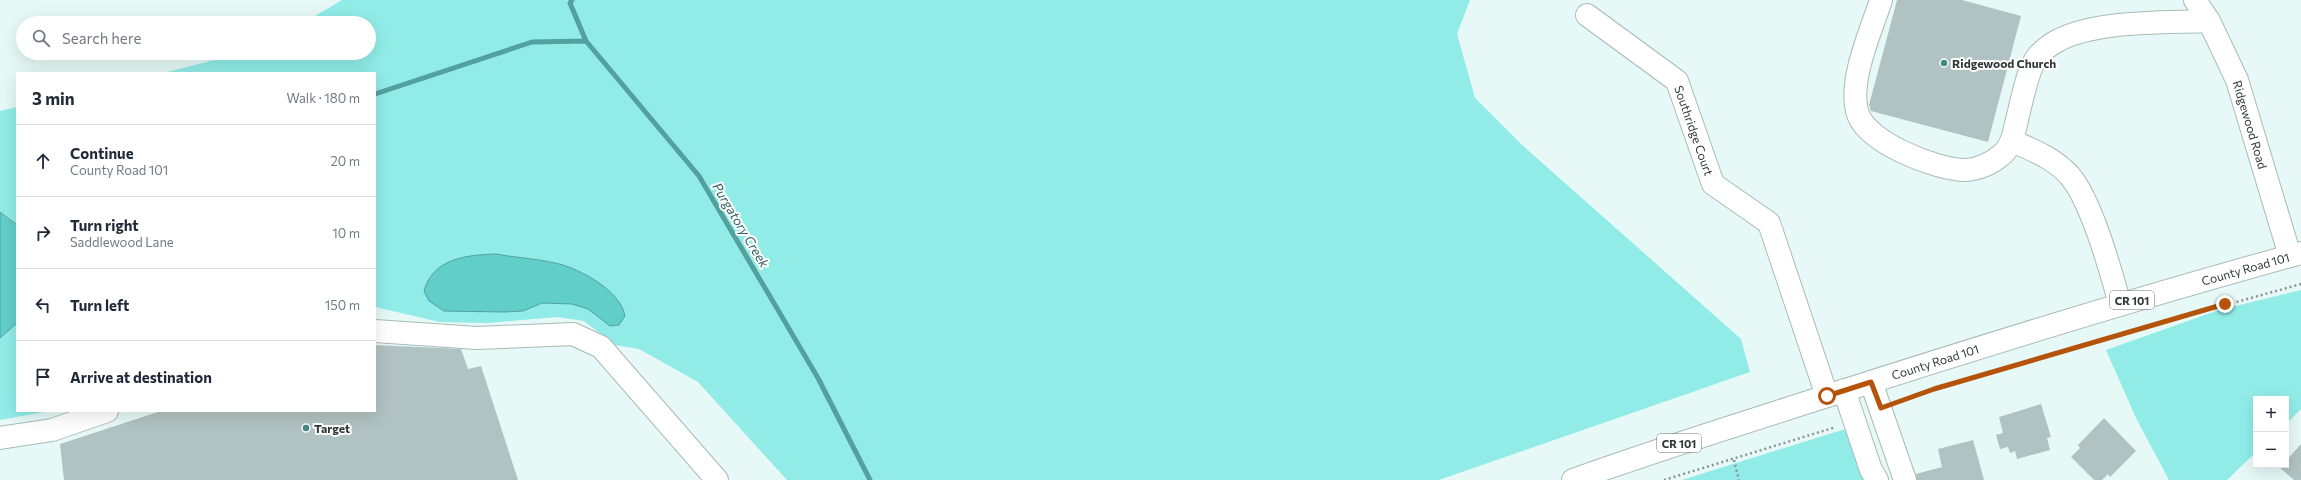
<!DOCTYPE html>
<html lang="en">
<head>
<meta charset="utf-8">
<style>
	:root { --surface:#fff; --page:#f2f2f3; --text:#1f2937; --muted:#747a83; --line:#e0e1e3 }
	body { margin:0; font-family:Commissioner,sans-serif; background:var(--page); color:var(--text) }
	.controls { position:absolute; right:12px; bottom:12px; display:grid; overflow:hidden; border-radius:0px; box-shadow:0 4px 16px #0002 }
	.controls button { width:36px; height:36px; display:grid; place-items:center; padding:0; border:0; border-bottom:1px solid var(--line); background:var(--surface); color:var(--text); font:20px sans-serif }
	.stop { position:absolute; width:12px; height:12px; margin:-9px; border:3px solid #b45309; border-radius:50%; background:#fff }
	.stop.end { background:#b45309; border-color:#fff; box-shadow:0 1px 4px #0008 }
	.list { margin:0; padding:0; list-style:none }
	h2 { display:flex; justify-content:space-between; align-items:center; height:52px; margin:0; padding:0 16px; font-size:17px }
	h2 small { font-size:13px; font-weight:400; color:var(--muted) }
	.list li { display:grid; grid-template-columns:26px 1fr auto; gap:12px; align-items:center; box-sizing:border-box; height:72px; padding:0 16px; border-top:1px solid var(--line) }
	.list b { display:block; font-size:15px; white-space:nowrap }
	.list p { margin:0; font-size:13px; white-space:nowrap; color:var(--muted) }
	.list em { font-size:13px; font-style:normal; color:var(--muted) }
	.icon { flex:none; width:22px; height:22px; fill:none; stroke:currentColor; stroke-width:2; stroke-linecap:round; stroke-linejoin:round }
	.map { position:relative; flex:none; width:2301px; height:480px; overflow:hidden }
	.search { position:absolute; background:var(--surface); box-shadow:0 4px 16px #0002; left:16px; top:16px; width:360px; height:44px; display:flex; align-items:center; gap:10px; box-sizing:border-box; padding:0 14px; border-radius:22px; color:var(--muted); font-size:15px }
	.panel { position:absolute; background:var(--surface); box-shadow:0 4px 16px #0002; left:16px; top:72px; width:360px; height:340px; border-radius:0px }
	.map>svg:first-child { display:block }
	.green { fill:#91ece7 }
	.water { fill:#62ceca; stroke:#53a19e }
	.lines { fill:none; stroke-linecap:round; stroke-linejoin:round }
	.stream { stroke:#53a19e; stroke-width:5 }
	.building { fill:#b0c2c1 }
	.minor-casing { stroke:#a8bab9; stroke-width:24 }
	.major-casing { stroke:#a8bab9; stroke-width:24 }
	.path { stroke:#889594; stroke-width:2.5; stroke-dasharray:2 3; stroke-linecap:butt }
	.minor { stroke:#fff; stroke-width:22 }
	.major { stroke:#fff; stroke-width:22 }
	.route { stroke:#b45309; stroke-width:5 }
	.poi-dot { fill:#418986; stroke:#fff; stroke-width:1.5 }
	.labels { text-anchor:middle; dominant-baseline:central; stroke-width:4; stroke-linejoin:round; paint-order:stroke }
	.shield { fill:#fff; stroke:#6e7373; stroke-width:1 }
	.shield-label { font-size:11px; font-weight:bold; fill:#303737 }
	.poi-label { font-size:12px; font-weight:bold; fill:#303737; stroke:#fff; text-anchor:start }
	.street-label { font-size:12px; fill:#303737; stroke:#fff }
	.water-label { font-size:13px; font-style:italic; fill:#2d5d5b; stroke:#fff }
</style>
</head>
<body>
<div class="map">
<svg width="2301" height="480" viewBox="0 0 2301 480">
	<rect width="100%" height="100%" fill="#e6f9f7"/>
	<path class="green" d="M 342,0 L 1470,0 L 1457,34 L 1475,98 L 1521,144 L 1741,339 L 1750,372 L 1439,480 L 787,480 L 698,382 L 639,349 L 615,345 L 584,321 L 557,317 L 488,323 L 440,322 L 375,307 L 375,73 L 163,73 L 242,53 L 369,53 L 369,23 L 303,23 Z
		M 17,107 L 17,225 L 0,212 L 0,111 Z
		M 2301,290 L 2301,409 L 2286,424 L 2286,399 L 2256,399 L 2256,452 L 2227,480 L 2169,480 L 2136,418 L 2106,350 L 2219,310 Z
		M 17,323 L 17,411 L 50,411 L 0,420 L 0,338 Z
		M 1845,429 L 1850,434 L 1865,480 L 1682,480 Z"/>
	<path class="water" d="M 0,212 L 17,225 L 17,323 L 0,338 Z
		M 496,254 C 518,258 542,259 563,265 C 585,272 621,292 625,316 L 619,325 L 610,326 L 588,309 L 572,304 L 542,303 L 523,311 L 504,312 L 444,311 L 429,301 L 424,291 C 433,258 467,255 496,254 Z"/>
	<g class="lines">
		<path class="stream" d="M 572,0 L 570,3 L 586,41 L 699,176 L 818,378 L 870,480
			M 375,94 L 532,42 L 586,41"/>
	</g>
	<path class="building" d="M 1897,0 L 1962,0 L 2021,16 L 1988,142 L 1871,111 L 1869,105 Z
		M 375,345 L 461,349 L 468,369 L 481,366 L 518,480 L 64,480 L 60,444 L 161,411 L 375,411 Z
		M 2041,404 L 2051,437 L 2047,438 L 2050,450 L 2017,459 L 2015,451 L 2010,453 L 2008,447 L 2000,449 L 1996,435 L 2003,433 L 1999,417 Z
		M 2104,418 L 2136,451 L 2110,477 L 2108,474 L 2102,480 L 2094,480 L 2071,457 L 2080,448 L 2078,445 Z
		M 1973,440 L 1984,480 L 1917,480 L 1916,474 L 1942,467 L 1938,449 Z
		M 2301,444 L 2301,480 L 2294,480 L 2280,468 L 2286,465 L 2286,461 Z"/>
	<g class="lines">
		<g class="minor-casing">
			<g id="minor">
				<path d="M 1881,0 C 1871,31 1849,79 1857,111 C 1864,142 1935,169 1964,170 C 1976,170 1991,164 2000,156 C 2009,150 2013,138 2015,128 C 2020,110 2027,68 2038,56 C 2043,50 2050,45 2057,41 C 2095,20 2165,23 2209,21"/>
				<path id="s1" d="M 2195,0 L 2209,21 L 2237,80 L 2290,256"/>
				<path id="s2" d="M 1587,15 L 1677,81 L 1713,184 L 1769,223 L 1827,396"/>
				<path d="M 2012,141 C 2032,150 2054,158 2069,175 C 2091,199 2111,272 2120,304"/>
				<path d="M 375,331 L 477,338 L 573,334 L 601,347 L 717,480"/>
				<path d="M 1871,382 L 1905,480"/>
				<path d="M 1844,390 L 1871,470 L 1877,480"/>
				<path d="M 0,438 L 52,430 L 107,411"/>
			</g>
		</g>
		<g class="major-casing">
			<g id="major">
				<path id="s3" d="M 1573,480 C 1656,450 1740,424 1824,397 C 1982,346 2141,297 2301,253"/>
			</g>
		</g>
		<path class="path" d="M 1896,402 L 2043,356 L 2301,284
			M 1734,460 L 1739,480
			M 1664,480 L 1836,427"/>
		<use href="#minor" class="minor"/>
		<use href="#major" class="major"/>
	</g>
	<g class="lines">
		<path class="route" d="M 1827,396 L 1871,382 L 1881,408 L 1934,389 L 2225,304"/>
	</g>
	<g class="poi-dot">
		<circle cx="1944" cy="63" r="4"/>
		<circle cx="306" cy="428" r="4"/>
	</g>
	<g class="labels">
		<g class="shield">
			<rect x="2110" y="291" width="44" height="18" rx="3"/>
			<rect x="1657" y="434" width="44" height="18" rx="3"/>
		</g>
		<g class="shield-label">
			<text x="2132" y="300">CR 101</text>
			<text x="1679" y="443">CR 101</text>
		</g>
		<g class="poi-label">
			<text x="1952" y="63">Ridgewood Church</text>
			<text x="314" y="428">Target</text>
		</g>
		<g class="street-label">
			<text stroke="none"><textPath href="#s1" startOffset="137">Ridgewood Road</textPath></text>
			<text stroke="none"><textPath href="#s2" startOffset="164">Southridge Court</textPath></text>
			<text stroke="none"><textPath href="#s3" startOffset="705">County Road 101</textPath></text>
			<text stroke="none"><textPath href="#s3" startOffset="381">County Road 101</textPath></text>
		</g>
		<g class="water-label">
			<text transform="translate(741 225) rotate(59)">Purgatory Creek</text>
		</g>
	</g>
</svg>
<div class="controls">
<button>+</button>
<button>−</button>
</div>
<div class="stop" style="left:1827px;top:396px"></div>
<div class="stop end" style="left:2225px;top:304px"></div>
<div class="search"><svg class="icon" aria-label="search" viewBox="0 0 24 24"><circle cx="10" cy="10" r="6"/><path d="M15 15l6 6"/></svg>Search here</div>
<section class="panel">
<h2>3 min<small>Walk · 180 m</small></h2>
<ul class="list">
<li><svg class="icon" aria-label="ahead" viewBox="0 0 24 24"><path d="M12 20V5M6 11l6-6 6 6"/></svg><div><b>Continue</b><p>County Road 101</p></div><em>20 m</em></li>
<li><svg class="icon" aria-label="right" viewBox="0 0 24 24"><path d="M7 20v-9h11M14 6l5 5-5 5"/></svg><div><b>Turn right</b><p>Saddlewood Lane</p></div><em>10 m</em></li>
<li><svg class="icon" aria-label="left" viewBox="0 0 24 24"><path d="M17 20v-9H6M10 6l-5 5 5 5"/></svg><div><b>Turn left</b></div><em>150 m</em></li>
<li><svg class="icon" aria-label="arrive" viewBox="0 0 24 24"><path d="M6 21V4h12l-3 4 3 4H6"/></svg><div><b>Arrive at destination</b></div></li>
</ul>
</section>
</div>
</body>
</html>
